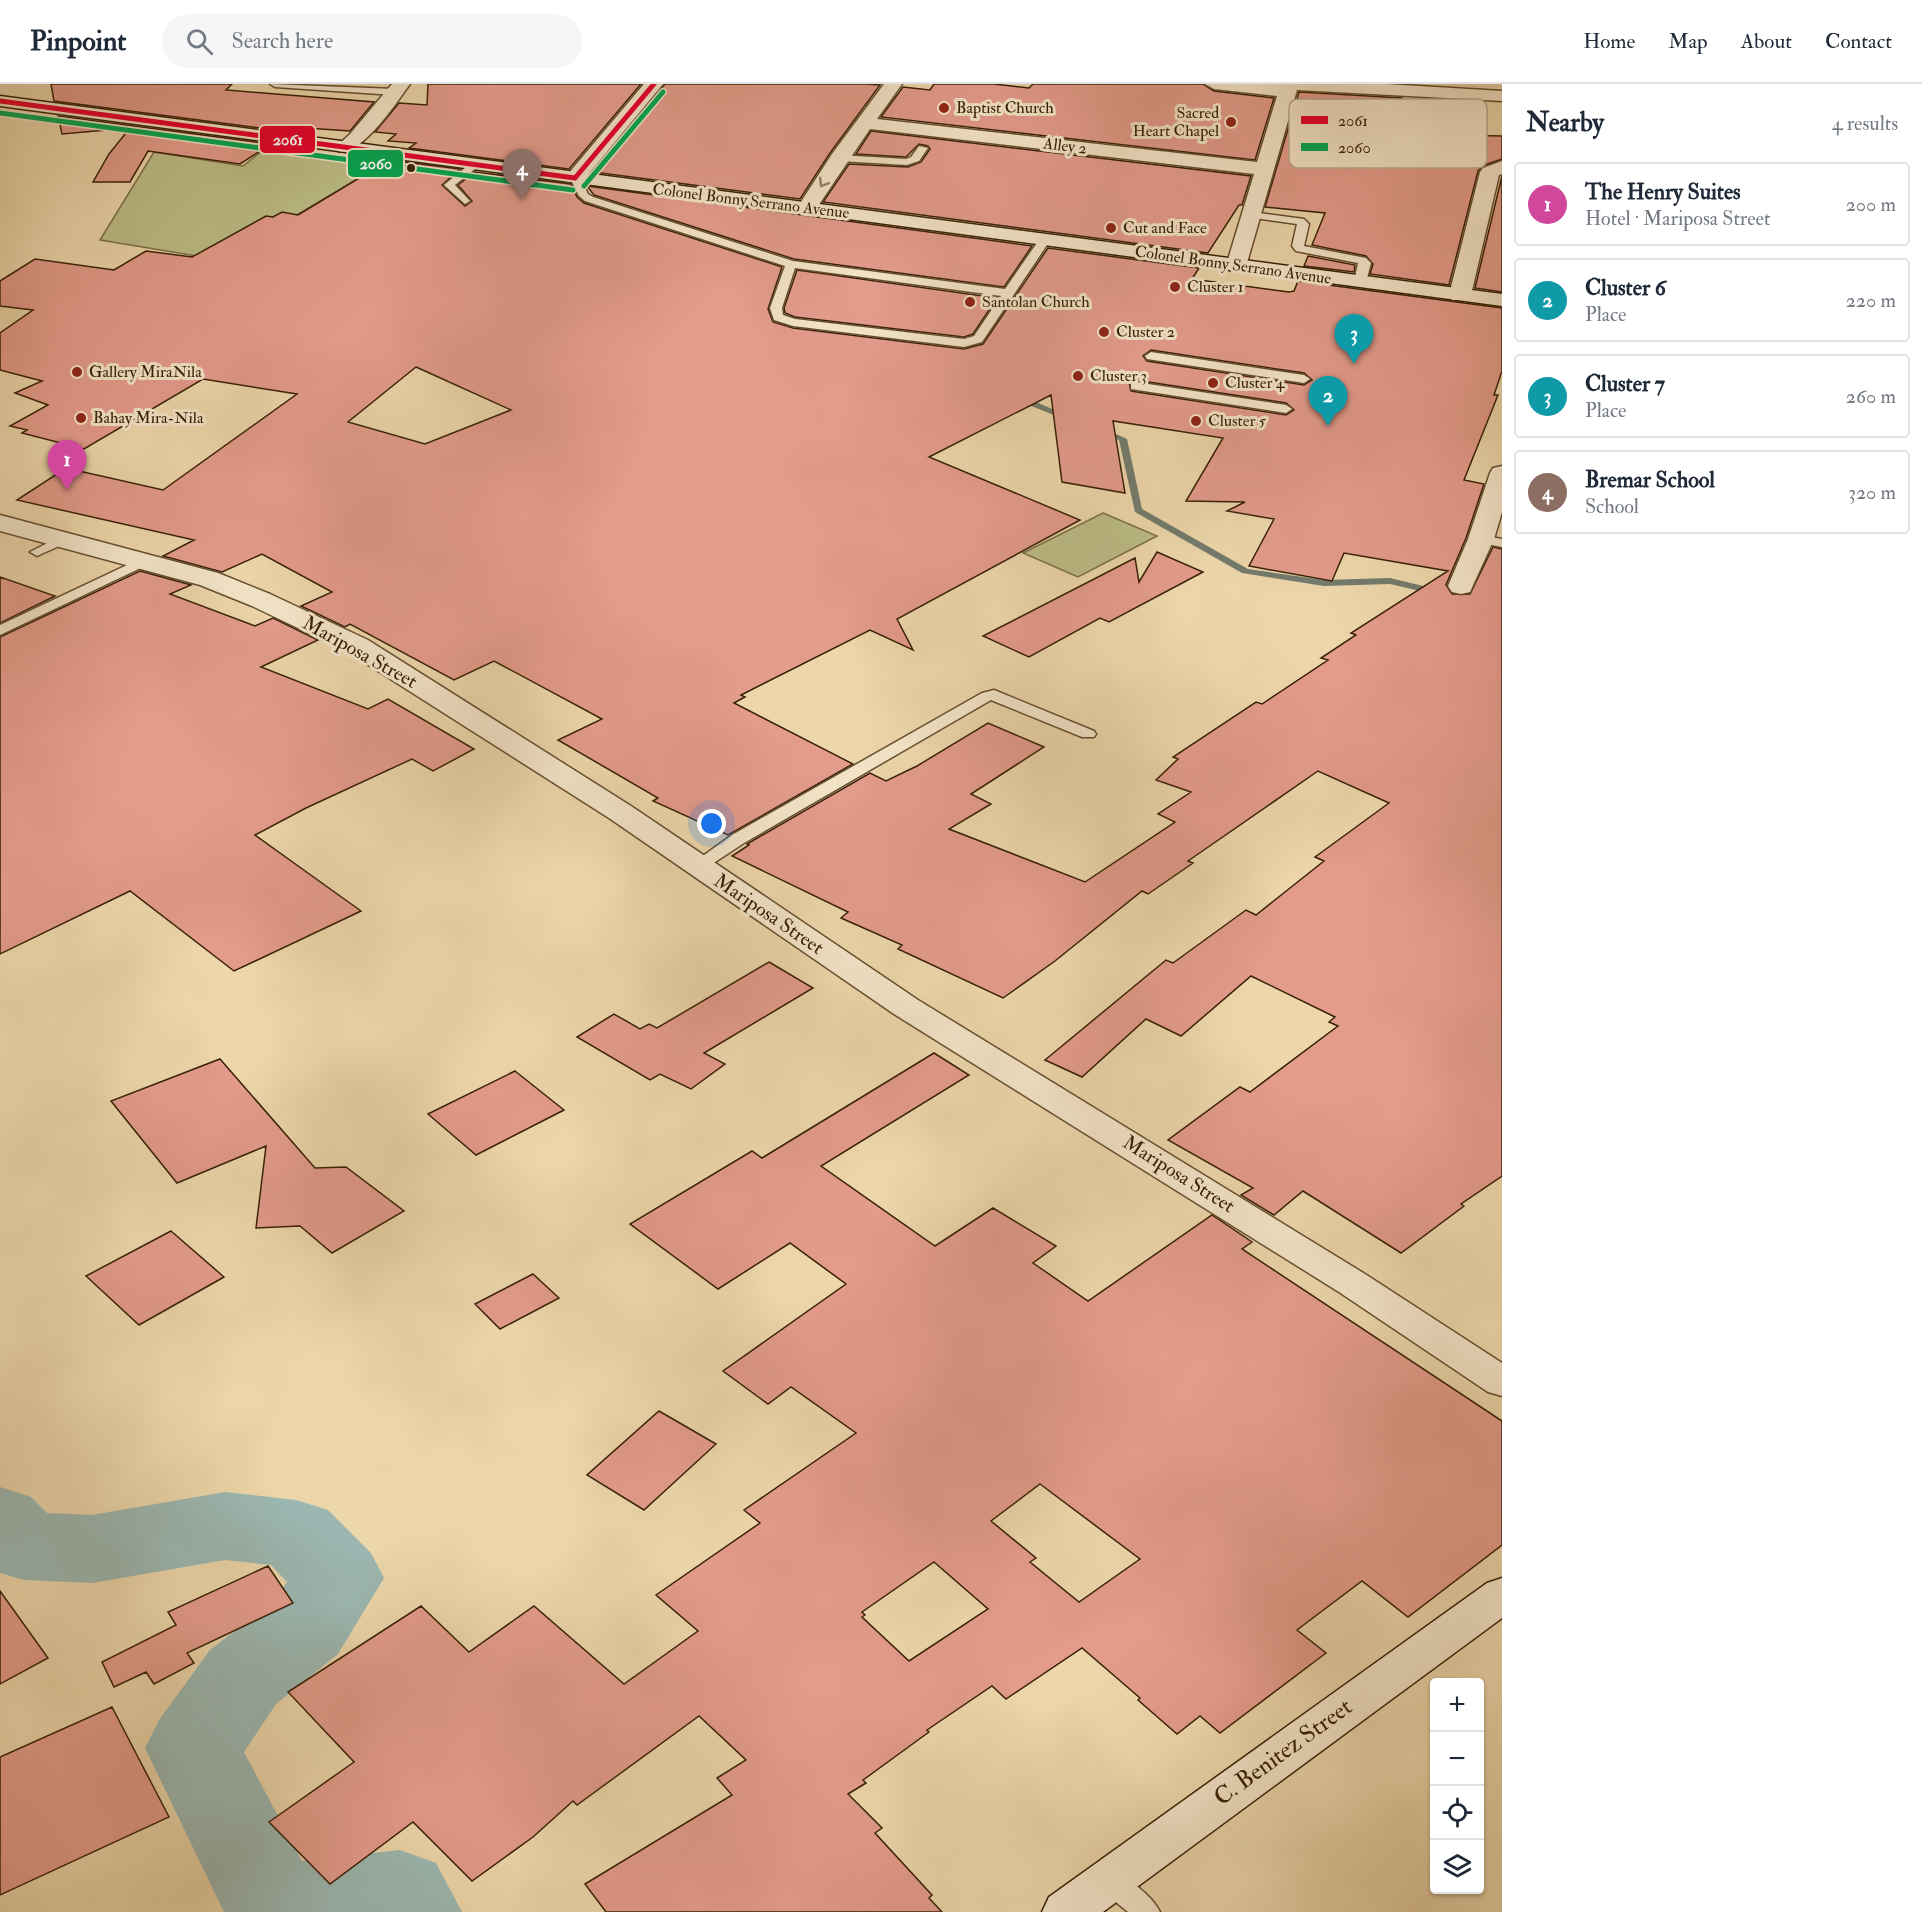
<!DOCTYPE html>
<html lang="en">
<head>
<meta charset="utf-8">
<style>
	:root { --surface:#fff; --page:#f6f6f7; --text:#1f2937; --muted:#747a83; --line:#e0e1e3; --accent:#db2777 }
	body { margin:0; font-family:"IM FELL Double Pica",serif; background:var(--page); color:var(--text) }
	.controls { position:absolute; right:18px; bottom:18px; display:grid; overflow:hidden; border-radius:6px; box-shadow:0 2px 4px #0004 }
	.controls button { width:54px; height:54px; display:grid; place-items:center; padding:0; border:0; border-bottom:2px solid var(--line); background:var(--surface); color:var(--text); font:30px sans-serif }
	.you { position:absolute; left:712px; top:740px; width:21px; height:21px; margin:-15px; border:4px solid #fff; border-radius:50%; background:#1a73e8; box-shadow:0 0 0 9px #1a73e833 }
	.badge { display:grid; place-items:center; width:39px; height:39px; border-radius:50%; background:var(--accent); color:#fff; font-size:20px; font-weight:700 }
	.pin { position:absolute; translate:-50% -50px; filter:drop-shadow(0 2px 3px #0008) }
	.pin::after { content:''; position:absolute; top:32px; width:21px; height:18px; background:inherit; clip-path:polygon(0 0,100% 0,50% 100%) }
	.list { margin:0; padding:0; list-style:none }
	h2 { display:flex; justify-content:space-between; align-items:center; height:78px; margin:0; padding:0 24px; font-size:26px }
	h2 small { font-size:20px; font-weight:400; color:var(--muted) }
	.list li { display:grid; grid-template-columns:39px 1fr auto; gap:18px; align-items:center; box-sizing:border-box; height:84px; margin:0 12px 12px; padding:0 12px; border:2px solid var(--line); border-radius:6px }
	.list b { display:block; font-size:22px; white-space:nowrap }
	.list p { margin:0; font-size:20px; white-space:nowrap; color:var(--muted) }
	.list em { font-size:20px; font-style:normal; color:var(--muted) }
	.icon { flex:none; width:33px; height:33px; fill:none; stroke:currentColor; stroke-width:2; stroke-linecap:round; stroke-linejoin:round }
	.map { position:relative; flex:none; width:1502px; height:1828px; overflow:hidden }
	header { display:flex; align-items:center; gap:36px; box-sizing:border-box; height:84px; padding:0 30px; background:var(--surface); border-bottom:2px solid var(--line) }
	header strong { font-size:28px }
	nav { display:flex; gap:33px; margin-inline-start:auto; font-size:21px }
	.search { width:420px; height:54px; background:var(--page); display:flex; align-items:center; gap:15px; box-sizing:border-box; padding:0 21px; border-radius:33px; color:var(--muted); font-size:22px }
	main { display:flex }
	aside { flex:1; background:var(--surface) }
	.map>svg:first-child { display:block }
	.green { fill:#bcbd86; stroke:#7a6e46; stroke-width:1.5 }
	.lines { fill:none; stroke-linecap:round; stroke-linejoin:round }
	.stream { fill:#737b6d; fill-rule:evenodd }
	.river { fill:#9bb7b1; fill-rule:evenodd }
	.building { fill:#e39b8b; stroke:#382006; stroke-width:1.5; fill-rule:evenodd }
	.service-casing { stroke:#654e2f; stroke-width:3 }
	.minor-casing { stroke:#654e2f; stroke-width:3 }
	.tertiary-casing { stroke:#654e2f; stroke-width:3 }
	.secondary-casing { stroke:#382006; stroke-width:3 }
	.service { fill:#f3e4c8; fill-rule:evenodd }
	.minor { fill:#f3e4c8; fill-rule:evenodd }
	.tertiary { fill:#f3e4c8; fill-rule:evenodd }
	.secondary { fill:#f3e4c8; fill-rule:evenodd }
	.bus-1-casing { stroke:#f3e4c8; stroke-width:8 }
	.bus-2-casing { stroke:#f3e4c8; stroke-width:8 }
	.bus-1 { stroke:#e4002b; stroke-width:5 }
	.bus-2 { stroke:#00a651; stroke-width:5 }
	.oneway { stroke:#968267 }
	.poi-dot { fill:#8f2418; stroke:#f3e4c8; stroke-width:2 }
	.bus-dot { fill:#382006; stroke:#f3e4c8; stroke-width:2 }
	.labels { text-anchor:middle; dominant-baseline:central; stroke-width:6; stroke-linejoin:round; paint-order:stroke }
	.far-poi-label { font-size:16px; fill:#382006; stroke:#f3e4c8; text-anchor:start }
	.far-street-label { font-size:16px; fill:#382006; stroke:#f3e4c8 }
	.street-label { font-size:20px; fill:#382006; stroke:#f3e4c8 }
	.near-street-label { font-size:24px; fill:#382006; stroke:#f3e4c8 }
	.key { fill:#f3e4c8; stroke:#bba98e; stroke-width:1.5 }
	.key-label { font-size:16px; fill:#382006 }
	.line-badge { stroke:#f3e4c8; stroke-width:2 }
	.badge-label { font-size:16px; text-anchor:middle; font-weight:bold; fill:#fff }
</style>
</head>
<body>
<header>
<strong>Pinpoint</strong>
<div class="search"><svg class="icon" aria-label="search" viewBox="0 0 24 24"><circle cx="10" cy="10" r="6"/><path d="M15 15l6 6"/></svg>Search here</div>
<nav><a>Home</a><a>Map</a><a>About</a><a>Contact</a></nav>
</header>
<main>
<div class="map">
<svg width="1502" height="1828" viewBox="0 0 1502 1828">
	<rect width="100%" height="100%" fill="#ecd6aa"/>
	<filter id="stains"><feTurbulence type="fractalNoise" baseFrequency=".00333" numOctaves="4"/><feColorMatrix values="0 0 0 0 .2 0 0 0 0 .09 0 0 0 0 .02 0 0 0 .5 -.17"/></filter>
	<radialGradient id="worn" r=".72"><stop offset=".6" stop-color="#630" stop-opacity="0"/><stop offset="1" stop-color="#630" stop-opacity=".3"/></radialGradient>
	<path class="green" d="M 268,62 L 381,81 L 221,176 L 100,156 L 154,68 L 243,82 Z
		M 1103,429 L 1157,452 L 1078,493 L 1023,469 Z"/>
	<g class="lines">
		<path class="stream" d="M 580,114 L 586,114 L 599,129 L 599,133 L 593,133 L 580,118 Z
			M 1016,312 L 1022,312 L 1071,333 L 1064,335 L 1016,316 Z
			M 1100,343 L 1127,355 L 1142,425 L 1248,485 L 1324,496 L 1390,494 L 1440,506 L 1442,508 L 1437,511 L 1390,500 L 1324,502 L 1242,489 L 1135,428 L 1119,356 L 1097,348 L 1096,346 Z"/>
		<path class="river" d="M 0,1403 L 31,1413 L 47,1429 L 92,1431 L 225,1408 L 296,1416 L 328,1426 L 371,1469 L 384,1494 L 338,1570 L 276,1620 L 244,1668 L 302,1777 L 400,1766 L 436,1779 L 462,1828 L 224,1828 L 145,1664 L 159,1636 L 210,1566 L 272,1518 L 287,1498 L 271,1481 L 225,1476 L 92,1499 L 24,1496 L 0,1489 Z"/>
	</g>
	<path class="building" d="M 51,0 L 232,0 L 226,6 L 374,18 L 350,47 L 306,44 L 304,47 L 294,45 L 290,48 L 54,17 Z
		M 428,0 L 641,0 L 569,85 L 409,64 L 416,59 L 388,57 L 396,50 L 375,48 L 399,19 L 427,21 Z
		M 665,0 L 866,0 L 880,1 L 830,69 L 800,115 L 593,88 Z
		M 934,0 L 994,0 L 1029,4 L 1033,0 L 1203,0 L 1214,7 L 1274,14 L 1255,76 L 881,33 L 903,3 L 930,6 Z
		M 1299,8 L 1402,14 L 1401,26 L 1408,27 L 1404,50 L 1502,52 L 1502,75 L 1482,82 L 1478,87 L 1449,201 L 1370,190 L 1373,180 L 1366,172 L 1312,161 L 1325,129 L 1265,123 Z
		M 58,32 L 271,60 L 240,80 L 148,67 L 130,98 L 93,98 L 109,70 L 130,44 L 62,50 Z
		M 871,47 L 1251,92 L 1242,121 L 1239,121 L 1208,169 L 823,118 L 849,80 L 908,83 L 921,78 L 930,65 L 928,62 L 919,60 L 906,73 L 856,70 Z
		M 389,76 L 460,85 L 442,101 L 465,122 L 472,117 L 458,101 L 475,88 L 571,100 L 577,113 L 584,119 L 782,183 L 768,225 L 773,238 L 793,244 L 964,265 L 983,260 L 1048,164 L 1199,184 L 1192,195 L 1289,208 L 1294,207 L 1298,197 L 1502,224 L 1502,287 L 1494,311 L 1498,311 L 1464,396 L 1484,400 L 1466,454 L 1446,501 L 1452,510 L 1470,510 L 1493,463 L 1502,465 L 1502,1092 L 1461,1120 L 1464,1122 L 1401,1169 L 1303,1107 L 1274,1131 L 1241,1111 L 1253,1104 L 1168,1056 L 1240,1003 L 1250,1008 L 1338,942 L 1329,938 L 1335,933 L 1251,892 L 1181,952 L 1146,935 L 1082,993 L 1045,976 L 1166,876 L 1173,879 L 1246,826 L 1256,831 L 1324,777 L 1315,773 L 1389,719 L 1318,687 L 1188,777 L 1193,779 L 1148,810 L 1142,807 L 1055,877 L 1003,914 L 898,865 L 902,861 L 841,834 L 848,828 L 732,772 L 749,761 L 747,760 L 870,689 L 886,697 L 917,682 L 988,639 L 1044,663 L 971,710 L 991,720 L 949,745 L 1085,798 L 1175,738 L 1158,730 L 1191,708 L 1156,696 L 1178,675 L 1173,673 L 1256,618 L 1262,620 L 1328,576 L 1321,574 L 1356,551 L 1351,549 L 1448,487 L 1344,469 L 1332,497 L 1249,482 L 1274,435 L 1227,427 L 1245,418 L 1186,417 L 1223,354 L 1113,337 L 1125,409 L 1062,398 L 1051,311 L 929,373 L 1080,436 L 897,535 L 913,566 L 870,546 L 741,611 L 745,613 L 734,619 L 853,680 L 728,751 L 653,717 L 658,714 L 558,656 L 602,635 L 494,577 L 454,596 L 350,540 L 345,543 L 301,522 L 332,508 L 262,470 L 222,488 L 163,472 L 194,456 L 17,416 L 66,384 L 163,406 L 297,310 L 203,295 L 84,365 L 22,349 L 27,346 L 10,342 L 48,321 L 15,309 L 42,297 L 0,286 L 0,249 L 33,226 L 0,222 L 0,197 L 35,175 L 114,186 L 146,167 L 192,173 L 266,132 L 273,133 L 282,128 L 298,131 ZM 1151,266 L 1304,289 L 1312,296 L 1304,301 L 1147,277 L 1143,272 ZM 416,283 L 511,326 L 425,360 L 348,338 ZM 1135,296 L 1286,319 L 1294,326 L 1286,331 L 1131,307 L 1129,298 Z
		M 1502,92 L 1502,208 L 1475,204 Z
		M 587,102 L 1032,162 L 1004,203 L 794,175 L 594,111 Z
		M 1308,172 L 1355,181 L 1354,188 L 1304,182 Z
		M 797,186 L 997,214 L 973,250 L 964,253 L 795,233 L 785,229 L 784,224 Z
		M 1157,468 L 1203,488 L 1109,538 L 1100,534 L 1029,573 L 983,552 L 1135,474 L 1139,498 Z
		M 140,487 L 191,501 L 170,510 L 255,542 L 273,534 L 318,556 L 261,583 L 368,625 L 388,615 L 474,665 L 433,687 L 412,675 L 306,724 L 255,751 L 361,827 L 234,887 L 130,807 L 0,870 L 0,553 Z
		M 0,493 L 55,512 L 0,539 Z
		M 769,878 L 813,904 L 704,969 L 725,980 L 691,1005 L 660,990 L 650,996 L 577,953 L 614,930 L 640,945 L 649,940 L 657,944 Z
		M 934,969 L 969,991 L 821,1082 L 935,1162 L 993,1124 L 1056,1162 L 1033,1179 L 1088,1217 L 1212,1131 L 1252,1158 L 1242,1165 L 1502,1337 L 1502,1461 L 1408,1533 L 1362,1497 L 1297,1546 L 1326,1569 L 1220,1649 L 1200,1632 L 1177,1650 L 1138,1616 L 1140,1614 L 1082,1564 L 1006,1615 L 992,1602 L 927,1646 L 929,1648 L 863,1696 L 866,1699 L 848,1710 L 882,1744 L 875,1749 L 932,1811 L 929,1814 L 942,1828 L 606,1828 L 585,1800 L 732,1711 L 717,1694 L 746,1676 L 699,1632 L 577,1721 L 573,1717 L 533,1753 L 472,1797 L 413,1738 L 330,1800 L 269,1738 L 354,1678 L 288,1608 L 421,1522 L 469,1568 L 534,1522 L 624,1600 L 698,1547 L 656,1511 L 760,1439 L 744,1426 L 856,1349 L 791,1303 L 768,1320 L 723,1287 L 846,1200 L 790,1159 L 718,1205 L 630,1140 L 752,1067 L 762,1074 ZM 1040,1400 L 1140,1475 L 1079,1518 L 1030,1478 L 1036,1474 L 991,1437 ZM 934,1478 L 988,1525 L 909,1577 L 862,1533 L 865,1531 L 862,1528 Z
		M 220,975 L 315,1084 L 346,1083 L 404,1127 L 332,1169 L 300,1142 L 256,1144 L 266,1062 L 177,1099 L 111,1017 Z
		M 515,987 L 564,1026 L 476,1071 L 428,1030 Z
		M 171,1147 L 224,1193 L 139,1241 L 86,1192 Z
		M 533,1190 L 559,1214 L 500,1245 L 475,1220 Z
		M 659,1327 L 716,1360 L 644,1426 L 587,1391 Z
		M 268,1482 L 293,1519 L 187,1569 L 194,1579 L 154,1600 L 146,1588 L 114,1603 L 102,1578 L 176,1541 L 168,1528 Z
		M 0,1507 L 48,1574 L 0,1600 Z
		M 112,1623 L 169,1733 L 0,1811 L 0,1673 Z"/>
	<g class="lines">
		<g class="service-casing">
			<path id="service" d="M 270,0 L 394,5 L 399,8 L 394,11 L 275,3 Z
				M 919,62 L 928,64 L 919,77 L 907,81 L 839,77 L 834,74 L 839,71 L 906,75 L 911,73 Z
				M 471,79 L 480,81 L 455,101 L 470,117 L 465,120 L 444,101 Z
				M 575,91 L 579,92 L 588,110 L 593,113 L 793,177 L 1005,205 L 1041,153 L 1051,155 L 982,258 L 964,263 L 793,242 L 774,236 L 770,224 L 785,182 L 585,117 L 579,112 L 570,94 ZM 795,184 L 1001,212 L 974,252 L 964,255 L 795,235 L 783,231 L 782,224 Z
				M 1251,128 L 1304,135 L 1309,140 L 1304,162 L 1366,174 L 1371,179 L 1366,198 L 1360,201 L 1354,198 L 1358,179 L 1296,167 L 1292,162 L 1297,140 L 1247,133 L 1247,129 Z
				M 1151,268 L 1304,291 L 1310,295 L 1304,299 L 1147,275 L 1145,272 Z
				M 1135,298 L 1286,321 L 1292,325 L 1286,329 L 1131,305 L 1131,299 Z
				M 63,451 L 68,452 L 68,458 L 37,472 L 30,468 Z
				M 1481,451 L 1502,455 L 1502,463 L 1476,458 L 1474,455 Z
				M 144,473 L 151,477 L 149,480 L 0,551 L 0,541 Z
				M 994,606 L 1094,647 L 1096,650 L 1094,653 L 1082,653 L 991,616 L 744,759 L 703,786 L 691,786 L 689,782 L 732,751 L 982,609 Z
				M 1109,1786 C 1126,1792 1152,1811 1160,1828 L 1128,1828 L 1100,1805 L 1096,1797 L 1100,1789 Z"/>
		</g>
		<g class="minor-casing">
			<path id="minor" d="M 392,0 L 410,0 C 397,18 361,73 338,67 L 336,63 L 350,50 Z
				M 644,0 L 663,0 L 582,98 L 568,98 L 565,94 L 568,90 Z
				M 884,0 L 902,0 L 877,35 L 1257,78 L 1277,12 L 1214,5 L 1205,0 L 1386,0 L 1502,7 L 1502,17 L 1297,6 L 1246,182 L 1243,186 L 1229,186 L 1226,182 L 1254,90 L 870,45 L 814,128 L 800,128 L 797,124 L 832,70 Z
				M 1502,77 L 1502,90 L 1499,91 L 1471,211 L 1468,216 L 1452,216 L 1449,211 L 1480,88 L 1483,84 Z
				M 1502,382 L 1502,428 L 1494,455 L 1470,508 L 1461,510 L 1452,508 L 1448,502 L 1468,455 L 1490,389 L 1493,384 Z"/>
		</g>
		<g class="tertiary-casing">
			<path id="tertiary" d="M 0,431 L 218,489 L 270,510 L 368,556 L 631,722 L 918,916 L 1365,1190 L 1502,1279 L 1502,1312 L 1488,1308 L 1339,1208 L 894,930 L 609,734 L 348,568 L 252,522 L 200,501 L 0,447 Z"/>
		</g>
		<g class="secondary-casing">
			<path id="secondary" d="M 0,12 L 1502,210 L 1502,222 L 0,22 Z
				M 1502,1494 L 1502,1534 L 1103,1828 L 1042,1828 L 1049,1813 L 1487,1499 Z"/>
		</g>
		<use href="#service" class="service"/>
		<use href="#minor" class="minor"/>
		<use href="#tertiary" class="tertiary"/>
		<use href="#secondary" class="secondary"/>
		<g class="bus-1-casing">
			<path id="bus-1" d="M 0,17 L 575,94
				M 575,94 L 654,0"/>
		</g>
		<g class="bus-2-casing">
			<path id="bus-2" d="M 0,29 L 573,106
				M 584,102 L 663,8"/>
		</g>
		<use href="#bus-1" class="bus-1"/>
		<use href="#bus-2" class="bus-2"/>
	</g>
	<defs><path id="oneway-chevron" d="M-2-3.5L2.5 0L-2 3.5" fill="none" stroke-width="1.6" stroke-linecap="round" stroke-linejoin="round" transform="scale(1.5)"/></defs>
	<use class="oneway" href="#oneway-chevron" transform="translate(823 99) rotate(122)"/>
	<g class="poi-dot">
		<circle cx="944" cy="24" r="6"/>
		<circle cx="1231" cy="38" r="6"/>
		<circle cx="1111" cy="144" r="6"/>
		<circle cx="1175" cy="203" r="6"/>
		<circle cx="970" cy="218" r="6"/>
		<circle cx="1104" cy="248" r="6"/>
		<circle cx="77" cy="288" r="6"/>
		<circle cx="1078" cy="292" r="6"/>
		<circle cx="1213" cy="299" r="6"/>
		<circle cx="81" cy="334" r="6"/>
		<circle cx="1196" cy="337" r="6"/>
	</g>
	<circle class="bus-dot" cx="411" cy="84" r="5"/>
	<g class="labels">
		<g class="far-poi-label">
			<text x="956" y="24">Baptist Church</text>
			<text x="1219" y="29" text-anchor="end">Sacred<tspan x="1219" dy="18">Heart Chapel</tspan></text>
			<text x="1123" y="144">Cut and Face</text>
			<text x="1187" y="203">Cluster 1</text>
			<text x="982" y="218">Santolan Church</text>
			<text x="1116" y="248">Cluster 2</text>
			<text x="89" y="288">Gallery MiraNila</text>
			<text x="1090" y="292">Cluster 3</text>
			<text x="1225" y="299">Cluster 4</text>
			<text x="93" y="334">Bahay Mira-Nila</text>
			<text x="1208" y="337">Cluster 5</text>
		</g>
		<g class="far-street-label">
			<text transform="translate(1065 62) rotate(7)">Alley 2</text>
			<text transform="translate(751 117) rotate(7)">Colonel Bonny Serrano Avenue</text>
			<text transform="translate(1233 181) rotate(8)">Colonel Bonny Serrano Avenue</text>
		</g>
		<g class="street-label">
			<text transform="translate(360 568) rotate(29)">Mariposa Street</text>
			<text transform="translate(769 830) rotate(34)">Mariposa Street</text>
			<text transform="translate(1179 1090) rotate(32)">Mariposa Street</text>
		</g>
		<g class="near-street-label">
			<text transform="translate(1283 1668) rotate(-36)">C. Benitez Street</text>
		</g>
	</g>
	<rect x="1289" y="15" width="198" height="69" rx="9" class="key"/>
	<rect x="1301" y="32" width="27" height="8" fill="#e4002b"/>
	<rect x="1301" y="59" width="27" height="8" fill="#00a651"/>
	<g class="key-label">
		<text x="1338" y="42">2061</text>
		<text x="1338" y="69">2060</text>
	</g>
	<g class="line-badge">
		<rect x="259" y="41" width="57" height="29" rx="6" fill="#e4002b"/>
		<rect x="347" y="65" width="57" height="29" rx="6" fill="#00a651"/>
	</g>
	<g class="badge-label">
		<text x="288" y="61">2061</text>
		<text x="376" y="85">2060</text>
	</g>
	<rect width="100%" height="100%" filter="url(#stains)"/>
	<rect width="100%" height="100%" fill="url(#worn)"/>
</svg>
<div class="controls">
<button>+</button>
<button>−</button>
<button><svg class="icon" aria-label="locate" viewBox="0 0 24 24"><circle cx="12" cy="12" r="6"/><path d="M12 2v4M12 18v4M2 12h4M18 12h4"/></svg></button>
<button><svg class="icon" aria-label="layers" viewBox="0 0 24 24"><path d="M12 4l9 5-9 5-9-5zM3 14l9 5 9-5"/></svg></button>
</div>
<div class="you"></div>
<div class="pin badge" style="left:67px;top:406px;background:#d1479c">1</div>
<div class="pin badge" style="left:1328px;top:342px;background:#0f9aa8">2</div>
<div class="pin badge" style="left:1354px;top:280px;background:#0f9aa8">3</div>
<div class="pin badge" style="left:522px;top:115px;background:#8d6e63">4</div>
</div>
<aside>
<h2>Nearby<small>4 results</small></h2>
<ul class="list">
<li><span class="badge" style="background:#d1479c">1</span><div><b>The Henry Suites</b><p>Hotel · Mariposa Street</p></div><em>200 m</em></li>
<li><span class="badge" style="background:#0f9aa8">2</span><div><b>Cluster 6</b><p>Place</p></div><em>220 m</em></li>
<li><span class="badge" style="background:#0f9aa8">3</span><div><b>Cluster 7</b><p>Place</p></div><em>260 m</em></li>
<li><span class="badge" style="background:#8d6e63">4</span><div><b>Bremar School</b><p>School</p></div><em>320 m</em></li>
</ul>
</aside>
</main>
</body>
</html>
